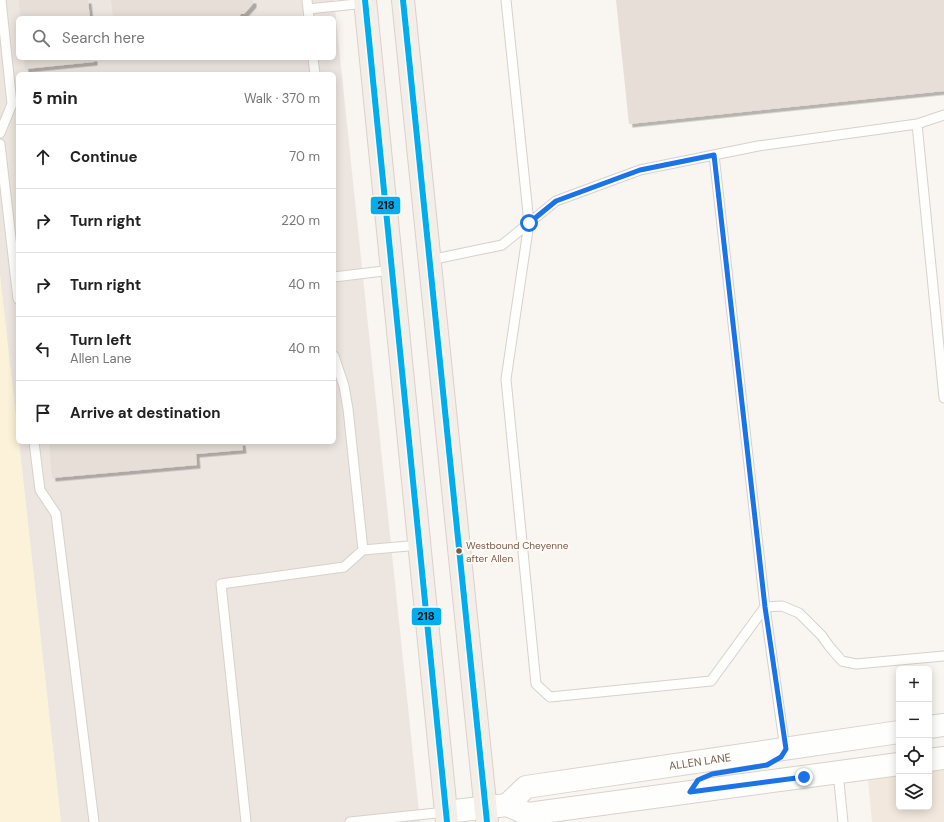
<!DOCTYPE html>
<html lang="en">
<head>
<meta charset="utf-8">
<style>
	:root { --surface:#fff; --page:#f6f6f6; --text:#222; --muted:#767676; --line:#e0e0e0 }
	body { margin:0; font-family:"DM Sans",sans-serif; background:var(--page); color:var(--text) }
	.controls { position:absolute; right:12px; bottom:12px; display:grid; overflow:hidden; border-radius:6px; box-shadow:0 2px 10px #0003 }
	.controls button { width:36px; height:36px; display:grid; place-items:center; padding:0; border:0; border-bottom:1px solid var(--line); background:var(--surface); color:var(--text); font:20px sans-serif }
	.stop { position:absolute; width:12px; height:12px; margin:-9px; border:3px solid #1a73e8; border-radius:50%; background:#fff }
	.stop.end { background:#1a73e8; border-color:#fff; box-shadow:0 1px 4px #0008 }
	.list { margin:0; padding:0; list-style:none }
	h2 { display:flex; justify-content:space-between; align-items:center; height:52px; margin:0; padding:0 16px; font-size:17px }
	h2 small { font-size:13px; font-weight:400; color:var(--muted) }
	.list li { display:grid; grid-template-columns:26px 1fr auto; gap:12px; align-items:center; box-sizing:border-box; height:64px; padding:0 16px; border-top:1px solid var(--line) }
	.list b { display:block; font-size:15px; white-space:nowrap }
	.list p { margin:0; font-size:13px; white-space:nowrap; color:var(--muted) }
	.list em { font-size:13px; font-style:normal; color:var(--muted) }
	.icon { flex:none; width:22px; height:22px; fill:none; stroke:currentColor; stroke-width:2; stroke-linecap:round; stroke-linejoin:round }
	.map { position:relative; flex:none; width:944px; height:822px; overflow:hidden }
	.search { position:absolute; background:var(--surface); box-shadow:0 2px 10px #0003; left:16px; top:16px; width:320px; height:44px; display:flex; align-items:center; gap:10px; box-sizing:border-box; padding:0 14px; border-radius:6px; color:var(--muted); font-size:15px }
	.panel { position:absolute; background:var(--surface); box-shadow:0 2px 10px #0003; left:16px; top:72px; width:320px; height:372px; border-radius:6px }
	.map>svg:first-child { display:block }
	.residential { fill:#f2e8de }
	.industrial { fill:#ede5e0; fill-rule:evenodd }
	.sand { fill:#fbf2d9 }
	.building { fill:#e6ded7; filter:url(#shadow) }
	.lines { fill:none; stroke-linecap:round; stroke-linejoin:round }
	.service-casing { stroke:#d7d1cb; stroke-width:11 }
	.secondary-casing { stroke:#d9d2cb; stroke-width:24 }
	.primary-casing { stroke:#dad1cc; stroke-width:24 }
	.service { stroke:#fefefd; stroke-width:9 }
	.secondary { stroke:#fefefd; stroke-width:22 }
	.primary { stroke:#f3eee8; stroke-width:22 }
	.bus-1-casing { stroke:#fffaf3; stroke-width:9 }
	.bus-1 { stroke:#00adef; stroke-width:6 }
	.route { stroke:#1a73e8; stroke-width:5 }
	.bus-dot { fill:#7a5c4d; stroke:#fffaf3; stroke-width:1.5 }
	.labels { text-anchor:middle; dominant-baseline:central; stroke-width:4; stroke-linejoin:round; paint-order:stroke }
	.bus-label { font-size:10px; fill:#7a5c4d; stroke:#fffaf3; text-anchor:start }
	.street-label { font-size:11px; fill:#7a5c4d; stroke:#fffaf3 }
	.line-badge { stroke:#fffaf3; stroke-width:1.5 }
	.pale-badge-label { font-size:11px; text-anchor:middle; font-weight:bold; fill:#111 }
</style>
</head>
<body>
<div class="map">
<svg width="944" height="822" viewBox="0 0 944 822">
	<defs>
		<filter id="shadow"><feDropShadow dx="3.5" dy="3.5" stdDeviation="0" flood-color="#0004"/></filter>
	</defs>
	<rect width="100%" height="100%" fill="#f9f5f0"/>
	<path class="residential" d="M 944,770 L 944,822 L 872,822 L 868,780 L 899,776 L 899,807 L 929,807 L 929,772 Z"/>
	<path class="industrial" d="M 0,0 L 334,0 L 420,822 L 61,822 L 19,442 L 334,442 L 334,74 L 18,74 L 18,437 L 0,276 ZM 18,18 L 334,18 L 334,58 L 18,58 Z"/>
	<path class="sand" d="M 0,276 L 61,822 L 0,822 Z"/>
	<path class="building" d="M 19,0 L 88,0 L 90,18 L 20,18 Z
		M 111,0 L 253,0 L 253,4 L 244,14 L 241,14 L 238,18 L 113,18 Z
		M 616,0 L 944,0 L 944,91 L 629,124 Z
		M 24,58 L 94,58 L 94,62 L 25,69 Z
		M 49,442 L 242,442 L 243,450 L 196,454 L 197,465 L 52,478 Z"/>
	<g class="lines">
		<g class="service-casing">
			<path id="service" d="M 307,0 L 309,18
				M 506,0 L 529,223 L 506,379 L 536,684 L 550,697 L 711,681 L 765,607 L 782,606 L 799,613 L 822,636 L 829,646 L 842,661 L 856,664 L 944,656
				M 308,9 L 366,3
				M 313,58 L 315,74
				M 917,124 L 944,398
				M 0,133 L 12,104 L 1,0
				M 0,144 L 18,299
				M 714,155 L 765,607 L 785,749
				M 430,260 L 502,245 L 556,201 L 640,170 L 758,146 L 917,124 L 944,115
				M 334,277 L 392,270
				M 334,356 L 344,386 L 348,409 L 363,550 L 420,545
				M 34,442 L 40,490 L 56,514 L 94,822
				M 838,772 L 843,822
				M 246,822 L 221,584 L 344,567 L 363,550
				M 350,822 L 446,812"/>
		</g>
		<g class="secondary-casing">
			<g id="secondary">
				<path d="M 929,727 L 944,725"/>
				<path d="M 929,760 L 944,758"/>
				<path id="s1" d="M 507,805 L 526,787 L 899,732"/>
				<path d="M 446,812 L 507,805 L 528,814 L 899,764"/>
			</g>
		</g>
		<g class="primary-casing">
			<path id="primary" d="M 365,0 L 447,822
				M 403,0 L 487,822"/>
		</g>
		<use href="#service" class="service"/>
		<use href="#secondary" class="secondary"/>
		<use href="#primary" class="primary"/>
		<g class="bus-1-casing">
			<path id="bus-1" d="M 365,0 L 447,822
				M 403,0 L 487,822"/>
		</g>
		<use href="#bus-1" class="bus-1"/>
	</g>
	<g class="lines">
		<path class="route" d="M 529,223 L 556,201 L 640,170 L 714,155 L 765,607 L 786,749 L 781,757 L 767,765 L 712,774 L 698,780 L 690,792 L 804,777"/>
	</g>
	<circle class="bus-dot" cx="459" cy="551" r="3.5"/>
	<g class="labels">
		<g class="bus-label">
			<text x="466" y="545">Westbound Cheyenne<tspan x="466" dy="13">after Allen</tspan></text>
		</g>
		<g class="street-label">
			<text stroke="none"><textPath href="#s1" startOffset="202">ALLEN LANE</textPath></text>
		</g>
	</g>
	<g class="line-badge">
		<rect x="370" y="196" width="31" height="19" rx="4" fill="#00adef"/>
		<rect x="411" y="607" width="31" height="19" rx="4" fill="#00adef"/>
	</g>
	<g class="pale-badge-label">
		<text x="386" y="209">218</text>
		<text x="426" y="620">218</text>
	</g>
</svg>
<div class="controls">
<button>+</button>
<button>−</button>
<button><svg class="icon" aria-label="locate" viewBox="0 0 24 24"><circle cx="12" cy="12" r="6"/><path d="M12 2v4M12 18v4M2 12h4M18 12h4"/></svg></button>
<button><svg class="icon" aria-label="layers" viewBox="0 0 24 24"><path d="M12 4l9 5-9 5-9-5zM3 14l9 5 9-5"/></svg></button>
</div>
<div class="stop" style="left:529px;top:223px"></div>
<div class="stop end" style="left:804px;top:777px"></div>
<div class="search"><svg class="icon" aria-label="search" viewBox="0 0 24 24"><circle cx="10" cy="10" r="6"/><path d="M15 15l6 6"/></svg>Search here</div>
<section class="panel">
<h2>5 min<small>Walk · 370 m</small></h2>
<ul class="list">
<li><svg class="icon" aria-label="ahead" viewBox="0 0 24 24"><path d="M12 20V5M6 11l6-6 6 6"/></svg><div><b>Continue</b></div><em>70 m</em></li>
<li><svg class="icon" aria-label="right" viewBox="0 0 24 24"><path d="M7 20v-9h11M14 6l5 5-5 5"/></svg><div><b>Turn right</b></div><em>220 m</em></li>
<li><svg class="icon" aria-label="right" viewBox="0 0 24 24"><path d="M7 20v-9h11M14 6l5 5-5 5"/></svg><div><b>Turn right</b></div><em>40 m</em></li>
<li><svg class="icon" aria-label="left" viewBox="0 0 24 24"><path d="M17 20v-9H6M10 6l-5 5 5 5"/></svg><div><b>Turn left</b><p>Allen Lane</p></div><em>40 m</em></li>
<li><svg class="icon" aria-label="arrive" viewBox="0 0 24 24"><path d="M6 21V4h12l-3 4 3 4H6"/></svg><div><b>Arrive at destination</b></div></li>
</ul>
</section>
</div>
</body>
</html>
